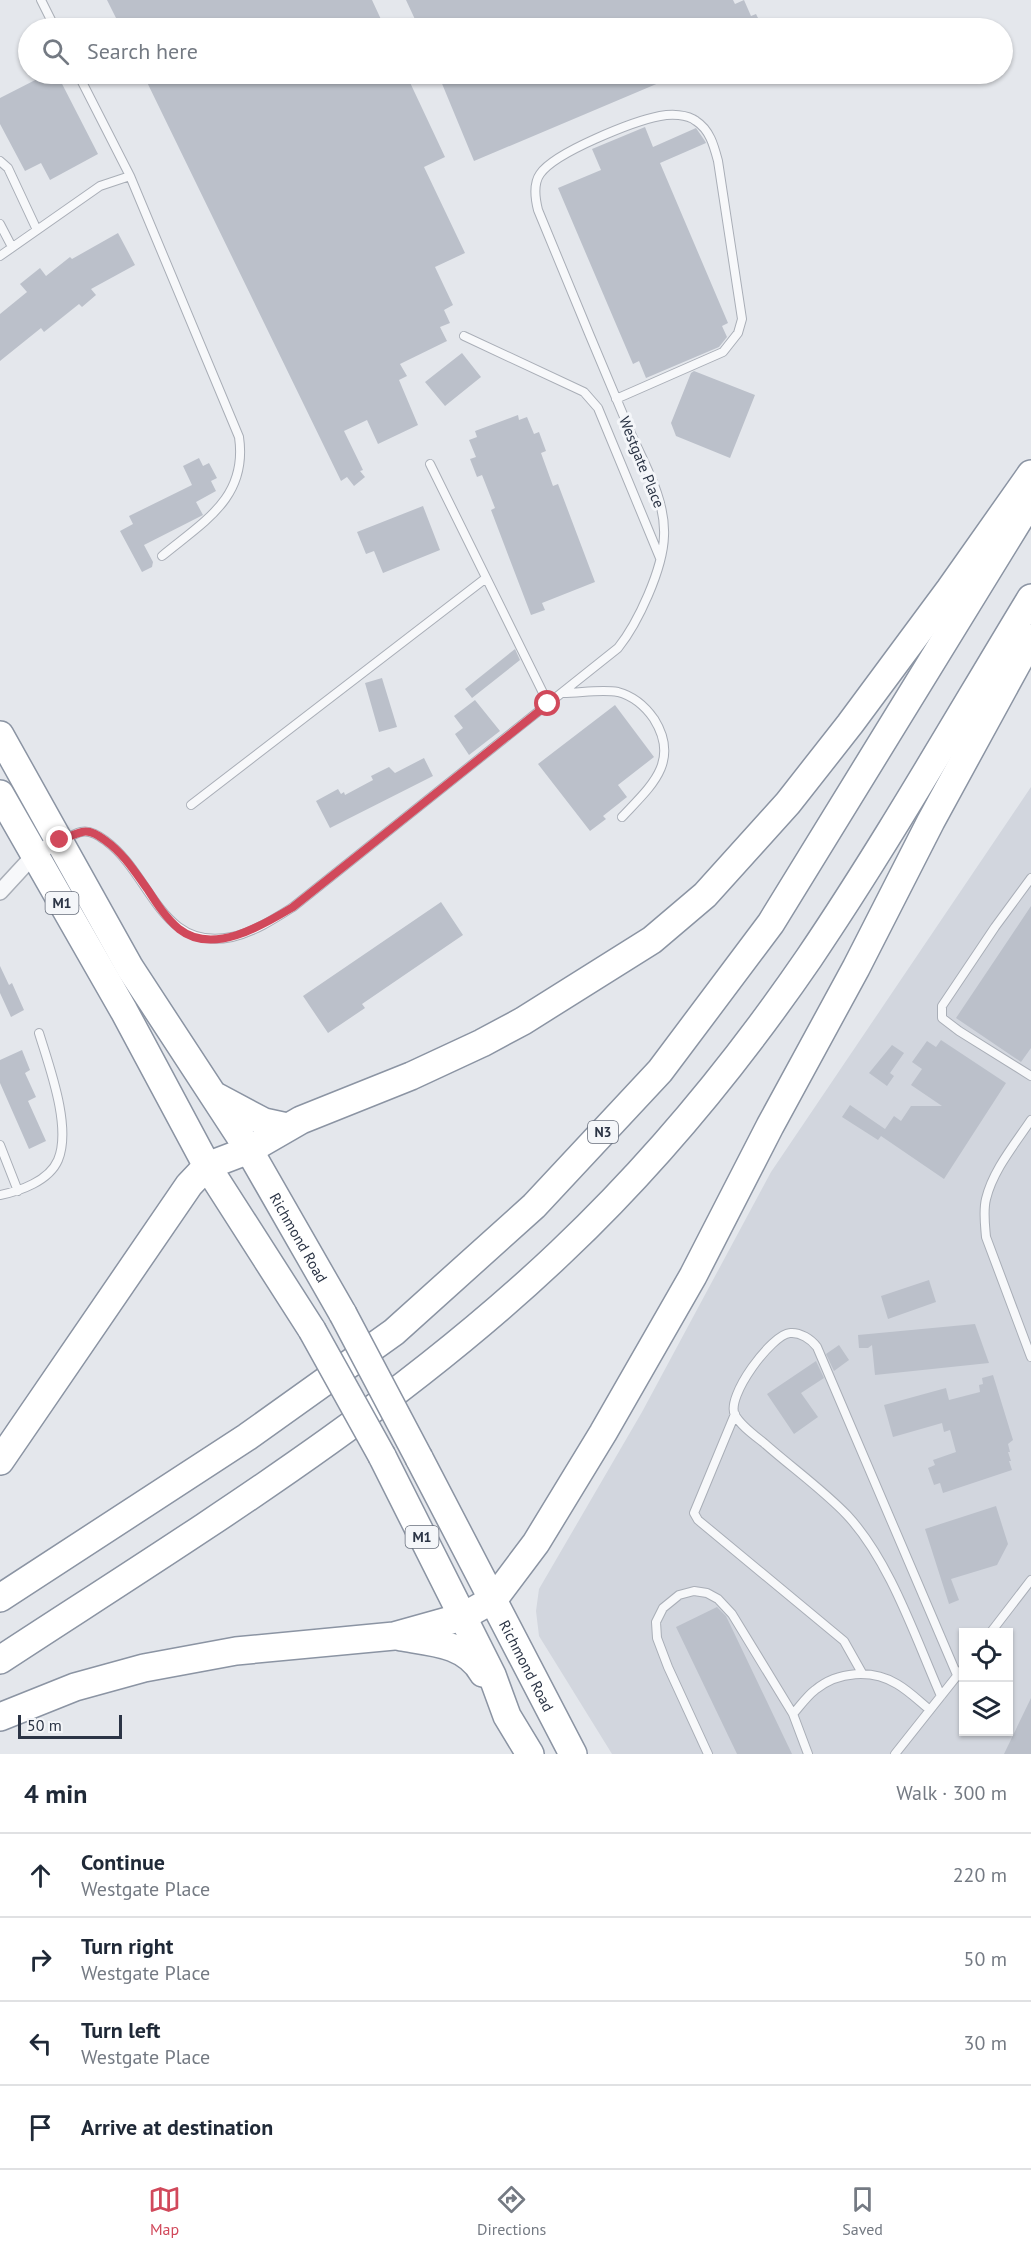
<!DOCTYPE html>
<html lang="en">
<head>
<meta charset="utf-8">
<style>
	:root { --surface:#fff; --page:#f6f6f7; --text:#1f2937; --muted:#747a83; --line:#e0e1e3; --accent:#d1495b }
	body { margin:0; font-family:"PT Sans",sans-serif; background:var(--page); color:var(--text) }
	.controls { position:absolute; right:18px; bottom:18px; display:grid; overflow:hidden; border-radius:0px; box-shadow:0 2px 4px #0004 }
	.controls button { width:54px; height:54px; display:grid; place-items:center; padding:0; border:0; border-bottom:2px solid var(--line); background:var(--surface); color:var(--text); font:30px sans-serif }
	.scale { position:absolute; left:18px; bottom:15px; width:104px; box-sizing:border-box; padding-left:6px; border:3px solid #2b3445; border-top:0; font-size:16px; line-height:21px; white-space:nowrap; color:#2b3445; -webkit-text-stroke:4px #f4f6f9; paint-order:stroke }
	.stop { position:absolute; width:18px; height:18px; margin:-14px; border:4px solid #d1495b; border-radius:50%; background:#fff }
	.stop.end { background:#d1495b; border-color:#fff; box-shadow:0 2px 6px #0008 }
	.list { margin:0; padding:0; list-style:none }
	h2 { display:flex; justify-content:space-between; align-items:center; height:78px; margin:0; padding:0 24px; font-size:26px }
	h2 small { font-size:20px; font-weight:400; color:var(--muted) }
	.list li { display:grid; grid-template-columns:39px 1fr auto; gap:18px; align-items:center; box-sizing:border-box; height:84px; padding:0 24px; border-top:2px solid var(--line) }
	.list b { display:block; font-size:22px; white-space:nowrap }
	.list p { margin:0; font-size:20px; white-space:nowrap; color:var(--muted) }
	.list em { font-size:20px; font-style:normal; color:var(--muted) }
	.icon { flex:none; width:33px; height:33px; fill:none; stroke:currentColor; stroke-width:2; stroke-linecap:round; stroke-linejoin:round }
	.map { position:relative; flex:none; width:1031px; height:1754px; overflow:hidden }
	.search { position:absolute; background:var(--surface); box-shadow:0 2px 4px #0004; left:18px; right:18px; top:18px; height:66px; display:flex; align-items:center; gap:15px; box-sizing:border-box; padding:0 21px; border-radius:33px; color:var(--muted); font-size:22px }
	.sheet { height:414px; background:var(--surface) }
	nav { display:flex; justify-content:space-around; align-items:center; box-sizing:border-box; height:84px; border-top:2px solid var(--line); background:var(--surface); font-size:16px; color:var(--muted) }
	nav a { display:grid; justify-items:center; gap:3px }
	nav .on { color:var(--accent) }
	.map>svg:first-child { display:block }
	.built { fill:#d2d6de; fill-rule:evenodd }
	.building { fill:#bbc0ca }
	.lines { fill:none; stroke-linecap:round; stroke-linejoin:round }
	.lane-casing { stroke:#a9aeb7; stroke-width:10 }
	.street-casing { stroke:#a9aeb7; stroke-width:18 }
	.highway-casing { stroke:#8b94a3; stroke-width:30 }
	.lane { stroke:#f7f8fa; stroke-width:8 }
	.street { stroke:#f7f8fa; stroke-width:15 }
	.highway { stroke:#fff; stroke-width:27 }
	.highway-bridge-casing { stroke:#8b94a3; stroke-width:30; stroke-linecap:butt }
	.highway-bridge { stroke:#fff; stroke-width:27 }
	.route { stroke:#d1495b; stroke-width:8 }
	.labels { text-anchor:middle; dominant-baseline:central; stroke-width:6; stroke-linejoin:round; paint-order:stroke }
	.shield { fill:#f4f6f9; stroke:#676e7b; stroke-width:1.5 }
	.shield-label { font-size:14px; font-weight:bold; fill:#2b3445 }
	.street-label { font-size:15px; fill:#2b3445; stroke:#f4f6f9 }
</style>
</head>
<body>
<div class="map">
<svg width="1031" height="1754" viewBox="0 0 1031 1754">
	<rect width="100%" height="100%" fill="#e4e7ec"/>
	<path class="built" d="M 1031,787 L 1031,1754 L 612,1754 L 539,1636 L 536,1611 L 539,1589 L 642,1412 L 771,1172 ZM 964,1632 L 1008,1632 L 1008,1732 L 964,1732 Z"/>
	<path class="building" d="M 107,0 L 372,0 L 385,28 L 121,28 Z
		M 406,0 L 733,0 L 735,4 L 744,0 L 751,16 L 756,14 L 763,28 L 419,28 Z
		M 47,74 L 57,74 L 98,154 L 50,180 L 41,163 L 25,171 L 0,124 L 0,98 Z
		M 143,74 L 406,74 L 445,157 L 424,167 L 465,253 L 435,267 L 453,305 L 444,310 L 450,323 L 440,327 L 447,341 L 400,364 L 407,376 L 399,380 L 418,425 L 378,444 L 367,420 L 344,431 L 363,470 L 360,471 L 365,477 L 354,486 L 347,477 L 341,481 Z
		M 438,74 L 680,74 L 474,161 Z
		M 645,127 L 653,147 L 696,128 L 705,141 L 706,143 L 660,163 L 728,323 L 722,326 L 727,337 L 719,347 L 646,378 L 639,361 L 633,364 L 558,188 L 601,170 L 592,149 Z
		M 118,233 L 135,265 L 91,289 L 96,295 L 82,307 L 79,304 L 44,332 L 41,328 L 0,361 L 0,314 L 27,292 L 20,284 L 40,268 L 46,276 L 70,257 L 72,259 Z
		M 462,353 L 481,377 L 445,406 L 425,382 Z
		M 694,371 L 755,395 L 730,458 L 676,436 L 671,423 L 691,373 Z
		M 518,415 L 519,420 L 527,417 L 534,434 L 539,432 L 546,451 L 541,453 L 553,486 L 558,484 L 595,582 L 542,603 L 545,610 L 531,615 L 491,510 L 495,508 L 482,475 L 477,477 L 470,459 L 476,457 L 469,440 L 477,437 L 475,431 Z
		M 199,458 L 203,466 L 209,463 L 217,478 L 211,481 L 216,491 L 196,502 L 203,515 L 144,545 L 153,562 L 152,567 L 142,572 L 120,531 L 133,524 L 129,516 L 192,485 L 183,466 Z
		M 423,506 L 440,550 L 383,573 L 374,551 L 366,554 L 357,532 Z
		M 515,649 L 520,660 L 472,698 L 465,689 Z
		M 382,678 L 397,727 L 379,732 L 365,683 Z
		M 475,700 L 500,731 L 469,755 L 455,734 L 463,728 L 454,716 Z
		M 615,705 L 654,757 L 618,785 L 627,797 L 603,816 L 606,819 L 590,831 L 538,764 Z
		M 424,758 L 433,776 L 330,828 L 316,801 L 338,789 L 341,794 L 344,792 L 345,795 L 373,780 L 371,776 L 389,767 L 395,773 Z
		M 441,902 L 463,935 L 362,1004 L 365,1008 L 328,1033 L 303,996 Z
		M 1031,906 L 1031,1048 L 1021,1062 L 956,1018 Z
		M 0,966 L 9,985 L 12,983 L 24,1010 L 11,1017 L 0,993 Z
		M 941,1040 L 1006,1083 L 944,1179 L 881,1136 L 878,1140 L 842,1117 L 850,1105 L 885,1129 L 894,1116 L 901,1121 L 911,1106 L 942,1106 L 911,1085 L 922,1069 L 912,1062 L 927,1041 L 936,1047 Z
		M 892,1045 L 904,1053 L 890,1073 L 894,1076 L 887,1086 L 869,1073 Z
		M 22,1050 L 30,1070 L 25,1073 L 36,1097 L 28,1101 L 46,1141 L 29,1149 L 0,1083 L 0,1060 Z
		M 929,1280 L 936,1302 L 888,1319 L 881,1296 Z
		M 975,1324 L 989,1363 L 875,1375 L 872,1345 L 868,1348 L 859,1348 L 858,1335 Z
		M 839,1345 L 849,1360 L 834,1371 L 826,1354 Z
		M 816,1361 L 824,1378 L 801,1393 L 818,1417 L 794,1434 L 767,1394 Z
		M 993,1375 L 1013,1440 L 1008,1444 L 1010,1452 L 1008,1452 L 1011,1461 L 1009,1461 L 1012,1470 L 943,1493 L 940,1483 L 934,1485 L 928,1468 L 935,1465 L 933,1460 L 956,1452 L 950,1430 L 944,1432 L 942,1423 L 893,1437 L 884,1405 L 946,1388 L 949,1400 L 980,1392 L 979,1385 L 983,1384 L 982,1378 Z
		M 996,1506 L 1008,1544 L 997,1565 L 951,1579 L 959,1600 L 949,1604 L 925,1529 Z
		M 717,1607 L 726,1616 L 792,1754 L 737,1754 L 676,1627 Z
		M 1031,1698 L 1031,1754 L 1004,1754 Z"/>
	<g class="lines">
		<g class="lane-casing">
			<path id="lane" d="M 41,0 L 55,28
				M 78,74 L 130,176
				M 0,161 L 8,168 L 37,230
				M 0,224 L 12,247
				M 0,256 L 100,186 L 130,176 L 239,437 C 248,498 203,522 162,556
				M 464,336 L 584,392 L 598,408 L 660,558
				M 430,464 L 548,703
				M 563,693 C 580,693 601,689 618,692 C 633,696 645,706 654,719 C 681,762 650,787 622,817
				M 191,805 L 486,578
				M 64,839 C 70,837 76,833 81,832 C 91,830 99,836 106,841 C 152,875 160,952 232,937 C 254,932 274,919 293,907 L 618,648 C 638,623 663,569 664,536 C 666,497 641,459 627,424 C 597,353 567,281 538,210 C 535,198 533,184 540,174 C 555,152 634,121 660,116 C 671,114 687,114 696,121 C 710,130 714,146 718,161 L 742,319 L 738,333 L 723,352 L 616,399
				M 1031,878 L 995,927 L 942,1006 L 942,1018 L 959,1031 L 1031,1076
				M 1031,1120 C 1015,1144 993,1170 986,1199 C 983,1211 985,1225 986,1237 L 1031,1357
				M 0,1145 L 18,1191
				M 0,1195 C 20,1191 49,1181 58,1160 C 72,1127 49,1066 39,1033
				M 735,1414 L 694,1513 L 698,1520 L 844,1641 L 862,1673
				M 991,1632 L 1031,1580
				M 941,1696 C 915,1637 890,1561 847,1515 C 822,1489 791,1467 764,1443 C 754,1435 741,1426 735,1415 C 725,1397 772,1334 790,1333 C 800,1332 811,1339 817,1347 L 957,1675
				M 793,1714 C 800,1706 807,1696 815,1690 C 838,1671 872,1669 897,1684 C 909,1691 919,1701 930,1710
				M 708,1754 L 668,1667 L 657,1638 L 656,1622 L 663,1608 L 679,1595 L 694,1591 L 707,1593 L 718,1599 L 732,1614 L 793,1714 L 808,1754
				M 895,1754 L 964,1667"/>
		</g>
		<g class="street-casing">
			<path id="street" d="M 0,892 L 35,854 L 60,840"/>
		</g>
		<g class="highway-casing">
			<g id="highway">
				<path id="s1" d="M 0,735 L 130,968 L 249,1150 L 343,1314"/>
				<path d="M 0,794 L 124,1011 L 207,1166 L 312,1330"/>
				<path d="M 217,1097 L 264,1122 L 287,1127"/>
				<path d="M 382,1456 L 492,1675 L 507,1716 L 530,1754"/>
				<path id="s2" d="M 419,1458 L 573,1754"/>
				<path d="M 0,1461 L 189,1185 L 207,1166 L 249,1150 L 301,1120 L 411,1076 L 482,1043 L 523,1021 L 652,940 L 705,895 L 788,803 L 850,724 L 950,589 L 1031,474"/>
				<path d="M 0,1598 L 247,1437 L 394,1332 L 534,1206 L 660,1071 L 771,923 L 1031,500"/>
				<path d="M 401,1637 C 431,1642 466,1643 483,1673"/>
				<path d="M 0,1660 C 194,1533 393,1412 561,1252 C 654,1164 737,1063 809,958 C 888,841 958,718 1031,598"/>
				<path d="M 0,1717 L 75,1687 L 144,1668 L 236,1651 L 394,1636 L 462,1617 L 494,1599 L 536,1543 L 603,1433 L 693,1276 L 770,1126 L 856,968 L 931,821 L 1031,638"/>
			</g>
		</g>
		<use href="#lane" class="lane"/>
		<use href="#street" class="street"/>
		<use href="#highway" class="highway"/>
		<g class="highway-bridge-casing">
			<path id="highway-bridge" d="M 343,1314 L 419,1458
				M 312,1330 L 382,1456"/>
		</g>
		<use href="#highway-bridge" class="highway-bridge"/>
	</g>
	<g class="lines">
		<path class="route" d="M 60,840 C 67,838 74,834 82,832 C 91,830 99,836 106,841 C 124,854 135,872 148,890 C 157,904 166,918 179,929 C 213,956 263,925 293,907 L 548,704"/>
	</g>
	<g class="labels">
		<g class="shield">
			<rect x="45.5" y="892" width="33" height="22" rx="4.5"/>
			<rect x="588" y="1121" width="30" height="22" rx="4.5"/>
			<rect x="405.5" y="1526" width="33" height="22" rx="4.5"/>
		</g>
		<g class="shield-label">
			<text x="62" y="903">M1</text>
			<text x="603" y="1132">N3</text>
			<text x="422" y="1537">M1</text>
		</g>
		<g class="street-label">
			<text transform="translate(642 462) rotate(68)">Westgate Place</text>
			<text stroke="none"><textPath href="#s1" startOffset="585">Richmond Road</textPath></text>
			<text stroke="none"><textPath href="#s2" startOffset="234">Richmond Road</textPath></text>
		</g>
	</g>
</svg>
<div class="controls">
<button><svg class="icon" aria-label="locate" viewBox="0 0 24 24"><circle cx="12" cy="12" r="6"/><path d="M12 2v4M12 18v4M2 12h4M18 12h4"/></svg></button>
<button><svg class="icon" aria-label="layers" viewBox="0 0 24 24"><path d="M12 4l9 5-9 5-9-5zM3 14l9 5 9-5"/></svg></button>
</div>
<div class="scale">50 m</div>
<div class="stop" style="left:548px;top:704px"></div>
<div class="stop end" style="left:60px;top:840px"></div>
<div class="search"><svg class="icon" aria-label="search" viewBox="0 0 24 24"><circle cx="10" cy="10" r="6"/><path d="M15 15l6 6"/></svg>Search here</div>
</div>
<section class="sheet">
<h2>4 min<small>Walk · 300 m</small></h2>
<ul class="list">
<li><svg class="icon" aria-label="ahead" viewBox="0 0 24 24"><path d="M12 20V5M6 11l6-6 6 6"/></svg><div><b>Continue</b><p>Westgate Place</p></div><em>220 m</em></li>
<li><svg class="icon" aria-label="right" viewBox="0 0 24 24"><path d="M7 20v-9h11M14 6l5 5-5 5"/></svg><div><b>Turn right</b><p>Westgate Place</p></div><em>50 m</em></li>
<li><svg class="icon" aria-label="left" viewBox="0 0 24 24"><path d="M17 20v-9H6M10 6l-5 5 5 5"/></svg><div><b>Turn left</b><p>Westgate Place</p></div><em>30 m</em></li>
<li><svg class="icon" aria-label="arrive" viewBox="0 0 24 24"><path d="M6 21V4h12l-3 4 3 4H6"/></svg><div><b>Arrive at destination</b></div></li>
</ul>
</section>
<nav>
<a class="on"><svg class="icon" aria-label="map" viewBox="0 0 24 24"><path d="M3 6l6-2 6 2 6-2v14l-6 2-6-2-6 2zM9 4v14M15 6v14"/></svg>Map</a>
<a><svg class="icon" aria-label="directions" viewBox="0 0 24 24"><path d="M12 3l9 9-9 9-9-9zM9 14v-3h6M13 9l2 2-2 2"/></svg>Directions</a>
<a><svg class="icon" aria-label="saved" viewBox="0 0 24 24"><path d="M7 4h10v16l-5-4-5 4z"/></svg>Saved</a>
</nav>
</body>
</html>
